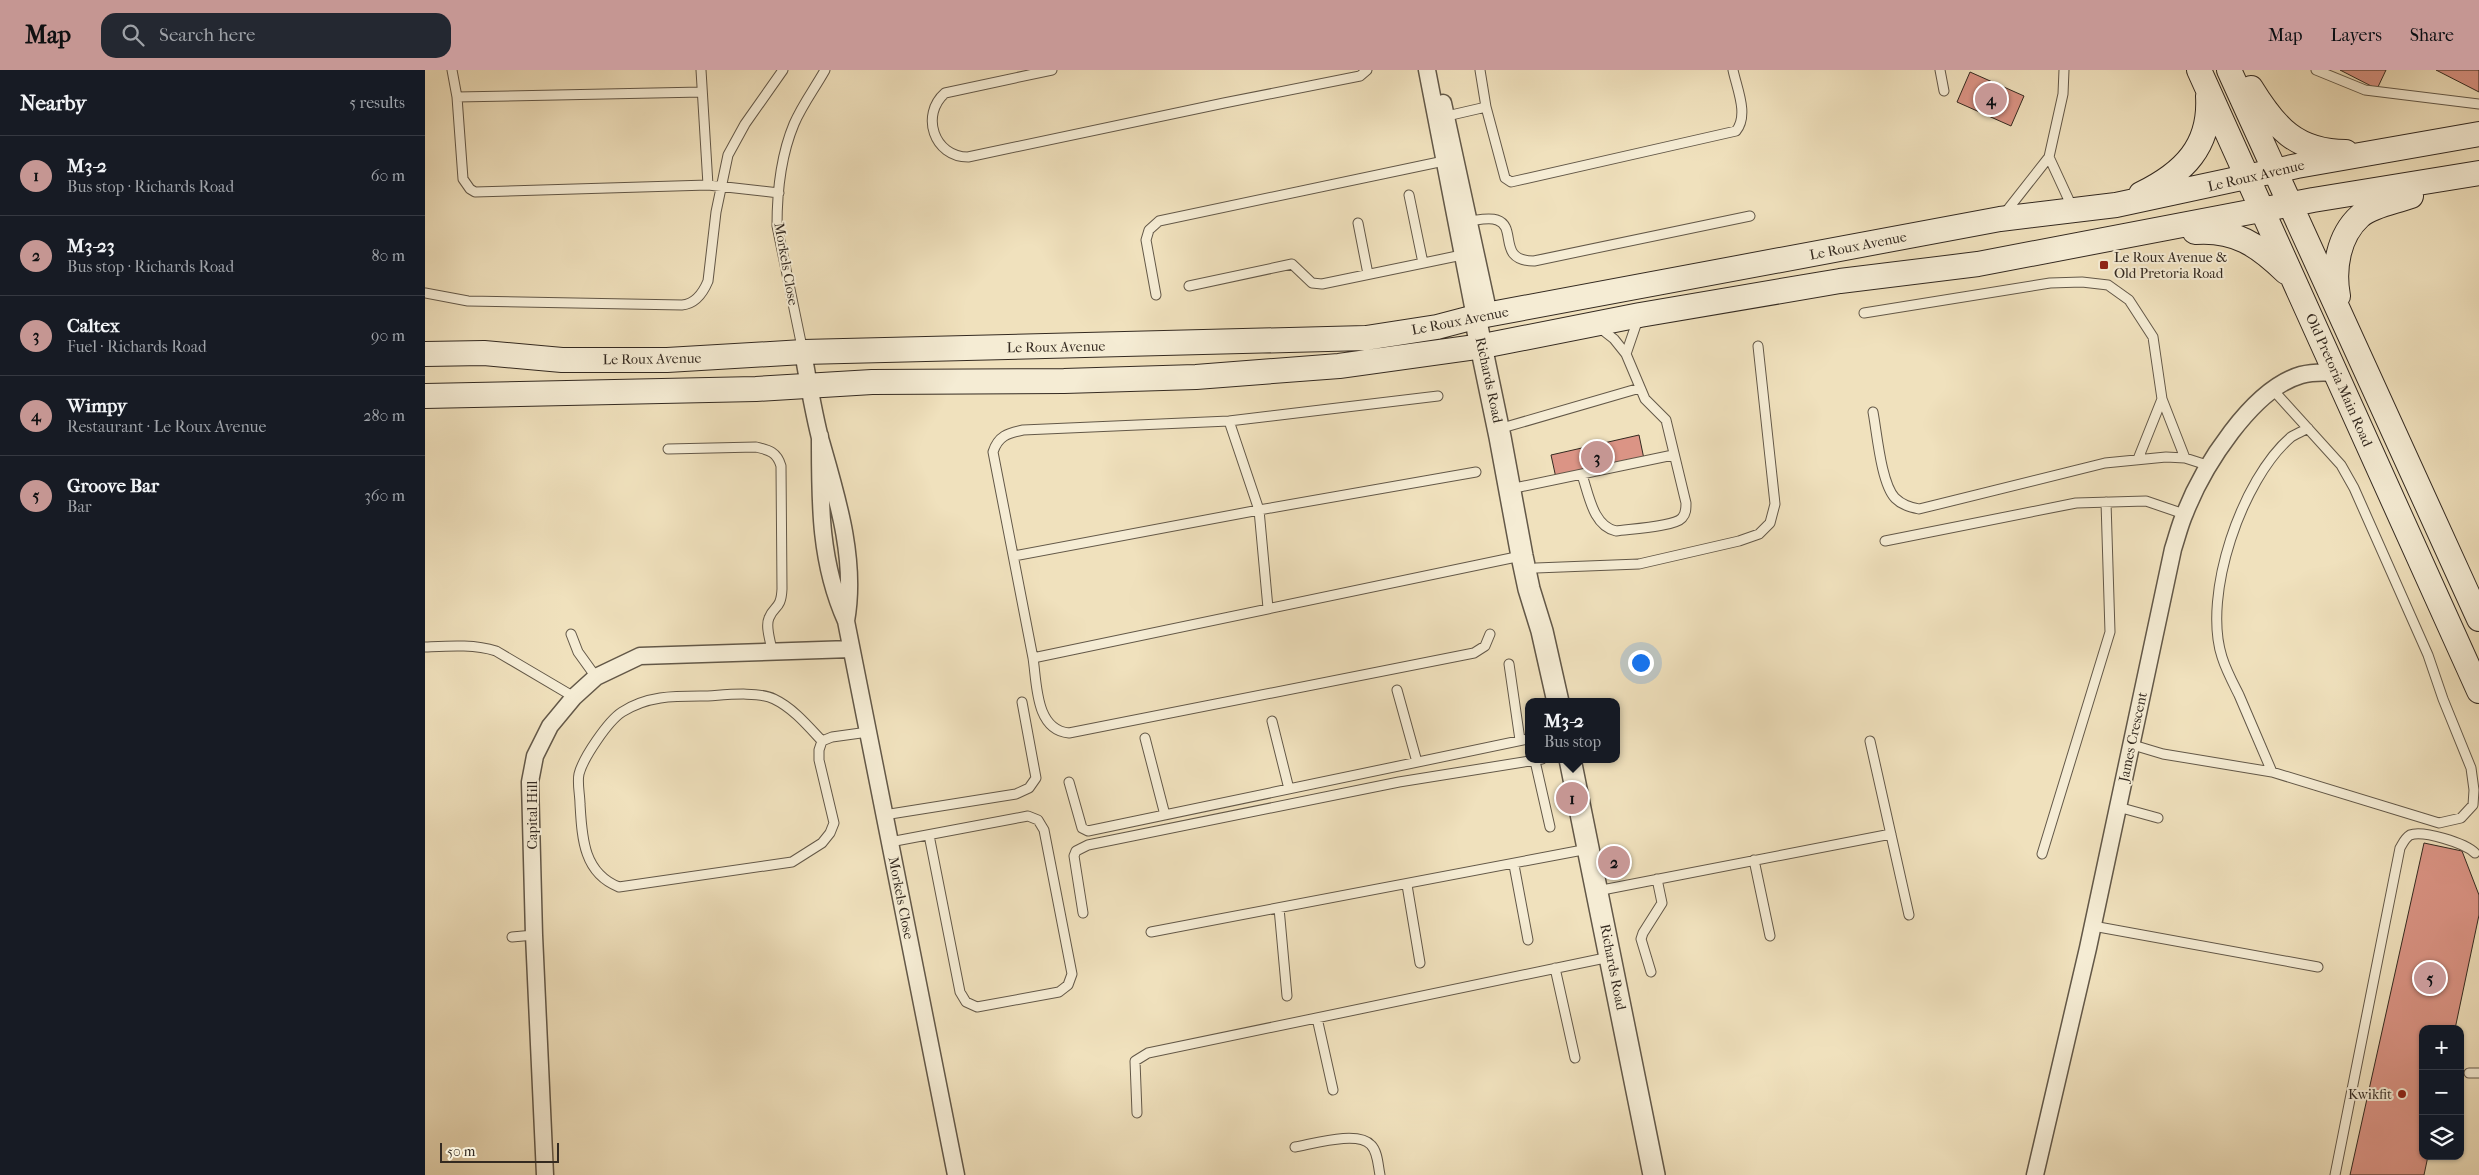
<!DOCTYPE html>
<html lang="en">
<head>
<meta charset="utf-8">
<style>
	:root { --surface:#171b24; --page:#242831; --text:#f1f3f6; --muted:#9ea1a6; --line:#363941; --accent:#c59692 }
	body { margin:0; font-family:"IM FELL French Canon",serif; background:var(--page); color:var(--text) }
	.controls { position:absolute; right:15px; bottom:15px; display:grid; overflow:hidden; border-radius:10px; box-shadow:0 1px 4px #0004 }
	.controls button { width:45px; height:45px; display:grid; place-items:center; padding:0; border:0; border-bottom:1px solid var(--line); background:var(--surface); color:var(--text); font:25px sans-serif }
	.scale { position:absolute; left:15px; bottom:12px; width:119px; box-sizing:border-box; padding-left:5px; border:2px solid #342a21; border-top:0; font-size:14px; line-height:18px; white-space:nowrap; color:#342a21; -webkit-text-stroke:4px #f5ecd4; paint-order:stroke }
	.you { position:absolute; left:1215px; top:592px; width:18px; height:18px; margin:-12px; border:4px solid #fff; border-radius:50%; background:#1a73e8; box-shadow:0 0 0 8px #1a73e833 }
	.badge { display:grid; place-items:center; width:32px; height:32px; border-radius:50%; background:var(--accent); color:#111; font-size:16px; font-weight:700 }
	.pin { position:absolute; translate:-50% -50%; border:2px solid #fff; box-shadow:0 1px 5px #0006 }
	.popup { position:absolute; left:1100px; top:628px; width:95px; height:65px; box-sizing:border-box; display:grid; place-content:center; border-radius:10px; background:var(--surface); filter:drop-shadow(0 1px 4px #0005); font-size:16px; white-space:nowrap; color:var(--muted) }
	.popup b { font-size:19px; color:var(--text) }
	.popup::after { content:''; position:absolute; left:50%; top:100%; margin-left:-10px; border:10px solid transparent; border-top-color:var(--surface) }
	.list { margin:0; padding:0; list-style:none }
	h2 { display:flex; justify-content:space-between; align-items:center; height:65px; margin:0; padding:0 20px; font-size:21px }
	h2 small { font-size:16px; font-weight:400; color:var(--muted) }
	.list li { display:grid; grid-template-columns:32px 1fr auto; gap:15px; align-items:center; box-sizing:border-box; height:80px; padding:0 20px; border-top:1px solid var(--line) }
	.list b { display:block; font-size:19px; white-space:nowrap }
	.list p { margin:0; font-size:16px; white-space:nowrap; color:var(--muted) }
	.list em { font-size:16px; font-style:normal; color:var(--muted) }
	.icon { flex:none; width:28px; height:28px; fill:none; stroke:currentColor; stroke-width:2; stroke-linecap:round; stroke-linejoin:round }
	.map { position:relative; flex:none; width:2054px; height:1105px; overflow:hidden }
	header { display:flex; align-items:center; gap:30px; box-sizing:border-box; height:70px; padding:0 25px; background:var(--accent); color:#111 }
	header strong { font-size:24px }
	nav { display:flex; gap:28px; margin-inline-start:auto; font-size:18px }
	.search { width:350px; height:45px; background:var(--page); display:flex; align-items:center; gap:12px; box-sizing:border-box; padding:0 18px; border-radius:15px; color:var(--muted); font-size:19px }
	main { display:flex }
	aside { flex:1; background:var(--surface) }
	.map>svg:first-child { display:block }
	.building { fill:#db9485; stroke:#342a21 }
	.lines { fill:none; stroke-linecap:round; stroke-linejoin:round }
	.service-casing { stroke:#635848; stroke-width:11 }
	.minor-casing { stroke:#635848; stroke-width:19 }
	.tertiary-casing { stroke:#635848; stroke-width:24 }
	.secondary-casing { stroke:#342a21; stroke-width:26 }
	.service { stroke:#f5ecd4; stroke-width:9 }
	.minor { stroke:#f5ecd4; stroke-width:16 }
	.tertiary { stroke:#f5ecd4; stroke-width:21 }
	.secondary { stroke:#f5ecd4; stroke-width:24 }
	.poi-dot { fill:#8f2418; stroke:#f5ecd4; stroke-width:2 }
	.labels { text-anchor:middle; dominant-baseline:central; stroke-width:4; stroke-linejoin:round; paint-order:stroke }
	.street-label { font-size:14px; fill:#342a21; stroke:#f5ecd4 }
	.poi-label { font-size:14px; fill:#342a21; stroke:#f5ecd4; text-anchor:start }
</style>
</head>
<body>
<header>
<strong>Map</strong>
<div class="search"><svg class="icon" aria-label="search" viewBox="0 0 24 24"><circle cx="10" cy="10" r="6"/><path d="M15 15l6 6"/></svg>Search here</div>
<nav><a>Map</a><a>Layers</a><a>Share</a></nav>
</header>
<main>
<aside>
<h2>Nearby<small>5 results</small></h2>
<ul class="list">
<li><span class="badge">1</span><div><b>M3-2</b><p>Bus stop · Richards Road</p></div><em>60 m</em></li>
<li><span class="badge">2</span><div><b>M3-23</b><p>Bus stop · Richards Road</p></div><em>80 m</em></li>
<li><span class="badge">3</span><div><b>Caltex</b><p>Fuel · Richards Road</p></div><em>90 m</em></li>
<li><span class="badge">4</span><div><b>Wimpy</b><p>Restaurant · Le Roux Avenue</p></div><em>280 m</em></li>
<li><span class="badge">5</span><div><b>Groove Bar</b><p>Bar</p></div><em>360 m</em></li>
</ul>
</aside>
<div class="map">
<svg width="2054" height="1105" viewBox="0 0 2054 1105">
	<rect width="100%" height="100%" fill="#f0e1bd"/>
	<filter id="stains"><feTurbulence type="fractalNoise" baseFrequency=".004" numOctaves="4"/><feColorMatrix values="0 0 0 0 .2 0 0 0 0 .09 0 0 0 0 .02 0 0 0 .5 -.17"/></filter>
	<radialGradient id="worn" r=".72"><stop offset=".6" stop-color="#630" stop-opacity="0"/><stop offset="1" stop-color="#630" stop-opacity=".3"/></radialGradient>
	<path class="building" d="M 1915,0 L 1961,0 L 1952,19 Z
		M 2011,0 L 2054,0 L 2054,22 Z
		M 1545,2 L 1599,26 L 1586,56 L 1532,32 Z
		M 1214,365 L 1219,389 L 1131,408 L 1126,385 Z
		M 1999,773 L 2037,781 L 2054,825 L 2054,845 L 2030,959 L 1998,959 L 1998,1086 L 2003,1086 L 1999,1105 L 1925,1105 Z"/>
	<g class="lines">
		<g class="service-casing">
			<path id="service" d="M 27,0 L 32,27 L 38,109 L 45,119 L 50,122 L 283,115 L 354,123
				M 276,0 L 283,115
				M 627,0 L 520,23 C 495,45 509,87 543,87 L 799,33 L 935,6 L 942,0
				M 1055,0 L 1061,37 L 1080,108 L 1086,112 L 1311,61 C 1324,45 1312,19 1308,0
				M 1515,0 L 1519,21
				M 1891,0 L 1940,20 L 2054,34
				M 32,27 L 277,22
				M 1022,46 L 1061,37
				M 1624,87 L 1648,139
				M 984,125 L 998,193
				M 1580,143 L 1624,87 L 1638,24 L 1639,0
				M 1045,151 C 1053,150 1064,147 1072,150 C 1093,157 1071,191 1109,191 L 1325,146
				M 933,153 L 943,204
				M 764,216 L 867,194 L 887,213 L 897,214 L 1037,185
				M 0,223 L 43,231 L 257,235 C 270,234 278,223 283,211 L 291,142 L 303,85 L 320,54 L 358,0
				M 731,225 L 721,170 L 724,160 L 734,151 L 1019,91
				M 1439,243 L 1625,213 L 1657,212 L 1683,215 L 1704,230 L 1728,267 L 1737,329 L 1760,388
				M 378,282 L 352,156 C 352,123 356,85 369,54 C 377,35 390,18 400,0
				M 1201,284 L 1213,249
				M 1013,326 L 804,351 L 598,360 C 583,363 573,366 568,382 L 608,588 L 1096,486
				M 1448,342 C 1452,363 1456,413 1470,428 C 1477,435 1485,437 1494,439 L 1680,393 L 1741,387 L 1760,388 L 1785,396
				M 804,351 L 834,440 L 843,538
				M 1084,356 L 1215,318
				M 243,379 L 331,377 C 344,380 352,382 356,396 L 357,519 C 356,540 349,535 344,548 C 340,557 346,572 347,581
				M 1713,389 L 1737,329
				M 1157,405 C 1164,425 1168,456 1191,461 C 1204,459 1249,457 1257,448 C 1261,444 1261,439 1261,433 L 1241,350 L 1220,329 L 1201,284 L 1189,269 L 1175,258
				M 1085,419 L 1248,385
				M 1460,471 L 1651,433 L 1721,431 L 1759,444
				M 589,486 L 834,440 L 1051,402
				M 1111,498 L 1214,494 L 1314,471 L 1334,464 L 1345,453 L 1350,434 L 1333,276
				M 146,564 L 153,582 L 171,607
				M 0,577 C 23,576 49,574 71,581 L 149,627
				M 608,588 C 612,613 610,660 644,663 L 1049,583 L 1060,576 L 1065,564
				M 1084,594 L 1095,670
				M 972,620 L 992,692
				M 847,651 L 864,719
				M 720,668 L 740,745
				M 397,671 C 383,656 368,638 349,629 C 333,621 299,625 281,626 C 251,626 223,625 197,642 C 183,651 158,688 154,704 C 152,713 155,725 155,734 C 157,767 158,803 194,817 L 367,792 L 397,773 L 405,763 L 409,753 L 394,690 L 394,680 L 397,671 L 407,667 L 443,662
				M 1445,671 L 1484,845
				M 1708,675 L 1738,684 L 1847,702 L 2014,753 L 2036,748 L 2048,735 L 2049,720 L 2046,698 L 2018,629 L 2003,585 L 1929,418 L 1916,395 L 1849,321
				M 1110,691 L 1125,757
				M 1847,702 C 1836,676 1825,651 1814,625 C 1808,613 1801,600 1797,587 C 1777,525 1817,409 1866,367 C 1871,364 1878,361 1883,358
				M 644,712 L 657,758 L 663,761 L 1103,669
				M 1693,737 L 1733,748
				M 459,745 L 591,724 L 604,718 L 611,708 L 597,632
				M 465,772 L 603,746 L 613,750 L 619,760 L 647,904 L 643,915 L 634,922 L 552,937 L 541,932 L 535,922 L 504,765
				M 1617,784 L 1685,562 L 1681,432
				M 1329,790 L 1345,866
				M 1089,795 L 1103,870
				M 982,815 L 995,893
				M 1172,821 L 1466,764
				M 854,838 L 862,926
				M 658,843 L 649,786 L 651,781 L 663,775 L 974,712 L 1117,689
				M 1668,856 L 1893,897
				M 726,862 L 1163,779
				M 87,867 L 109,865
				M 1130,898 L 1150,988
				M 1226,902 L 1216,869 L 1218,863 L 1237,833 L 1232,809
				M 892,948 L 908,1020
				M 2044,1003 L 2054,1003
				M 712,1043 L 710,991 L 723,983 L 1185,887
				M 870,1077 C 888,1074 933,1060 946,1075 C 953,1082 953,1096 955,1105
				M 1910,1105 L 1975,778 C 1978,773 1980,768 1985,765 C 1998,760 2040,773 2050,783"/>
		</g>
		<g class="minor-casing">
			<path id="minor" d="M 1002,0 L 1050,247
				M 1018,33 L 1064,245
				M 378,282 C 383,311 388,340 395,368 C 412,427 432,490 421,551
				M 395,366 C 395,431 394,491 421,551 L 531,1105
				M 120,1105 L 109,865 L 105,712 L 110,686 L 125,656 L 149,627 L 171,607 L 215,586 L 426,579
				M 1610,1105 L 1663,878 L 1748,479 C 1752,467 1755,454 1760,443 C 1778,397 1827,319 1876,305 C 1887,302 1899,302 1911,303"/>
		</g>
		<g class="tertiary-casing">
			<path id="tertiary" d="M 1050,247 L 1075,367 L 1097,486 L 1104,519 L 1117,561 L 1133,632
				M 1145,689 L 1229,1105"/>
		</g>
		<g class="secondary-casing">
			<path id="secondary" d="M 1774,0 L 2054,621
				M 1804,0 L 2054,549
				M 1826,18 C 1850,57 1871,82 1921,82
				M 1716,124 C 1759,103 1786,76 1783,26
				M 1770,162 C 1810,159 1833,175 1861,202
				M 1913,226 C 1908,199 1913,166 1935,146 C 1948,135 1970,132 1986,126
				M 0,284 L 59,283 L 137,290 L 242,290 L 378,282 L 941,268 L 1012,257 L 1050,247 L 1575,149 L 1691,135 L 1872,96 L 2054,64
				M 0,326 L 331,319 L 447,312 L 639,311 L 771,307 L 914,296 L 1058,276 L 1215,245 L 1415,211 L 1553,194 L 1888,130 L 2054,103"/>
		</g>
		<use href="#service" class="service"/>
		<use href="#minor" class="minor"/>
		<use href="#tertiary" class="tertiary"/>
		<use href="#secondary" class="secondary"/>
	</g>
	<g class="poi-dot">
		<rect x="1674" y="190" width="10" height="10" rx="2.5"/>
		<circle cx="1977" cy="1024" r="5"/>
	</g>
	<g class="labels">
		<g class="street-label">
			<text transform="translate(1831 106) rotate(-13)">Le Roux Avenue</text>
			<text transform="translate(1433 176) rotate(-11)">Le Roux Avenue</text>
			<text transform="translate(361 194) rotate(80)">Morkels Close</text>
			<text transform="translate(1035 251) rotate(-11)">Le Roux Avenue</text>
			<text transform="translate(631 277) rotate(-1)">Le Roux Avenue</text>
			<text transform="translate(227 289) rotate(-1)">Le Roux Avenue</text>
			<text transform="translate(1064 310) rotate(78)">Richards Road</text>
			<text transform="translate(1914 310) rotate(66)">Old Pretoria Main Road</text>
			<text transform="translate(1708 667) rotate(-78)">James Crescent</text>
			<text transform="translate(107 745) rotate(-90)">Capital Hill</text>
			<text transform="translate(476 828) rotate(79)">Morkels Close</text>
			<text transform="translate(1188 897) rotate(79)">Richards Road</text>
		</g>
		<g class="poi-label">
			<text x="1689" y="187">Le Roux Avenue &amp;<tspan x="1689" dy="16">Old Pretoria Road</tspan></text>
			<text x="1967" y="1024" text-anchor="end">Kwikfit</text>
		</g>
	</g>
	<rect width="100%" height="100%" filter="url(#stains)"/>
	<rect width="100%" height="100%" fill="url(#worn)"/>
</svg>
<div class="controls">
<button>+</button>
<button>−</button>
<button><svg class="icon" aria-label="layers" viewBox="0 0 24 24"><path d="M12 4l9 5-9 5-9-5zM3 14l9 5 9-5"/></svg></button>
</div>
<div class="scale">50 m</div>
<div class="you"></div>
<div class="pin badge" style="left:1147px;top:728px">1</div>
<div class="popup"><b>M3-2</b>Bus stop</div>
<div class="pin badge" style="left:1189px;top:792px">2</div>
<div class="pin badge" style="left:1172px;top:387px">3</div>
<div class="pin badge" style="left:1566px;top:29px">4</div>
<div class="pin badge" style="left:2005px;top:908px">5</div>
</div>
</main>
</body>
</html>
